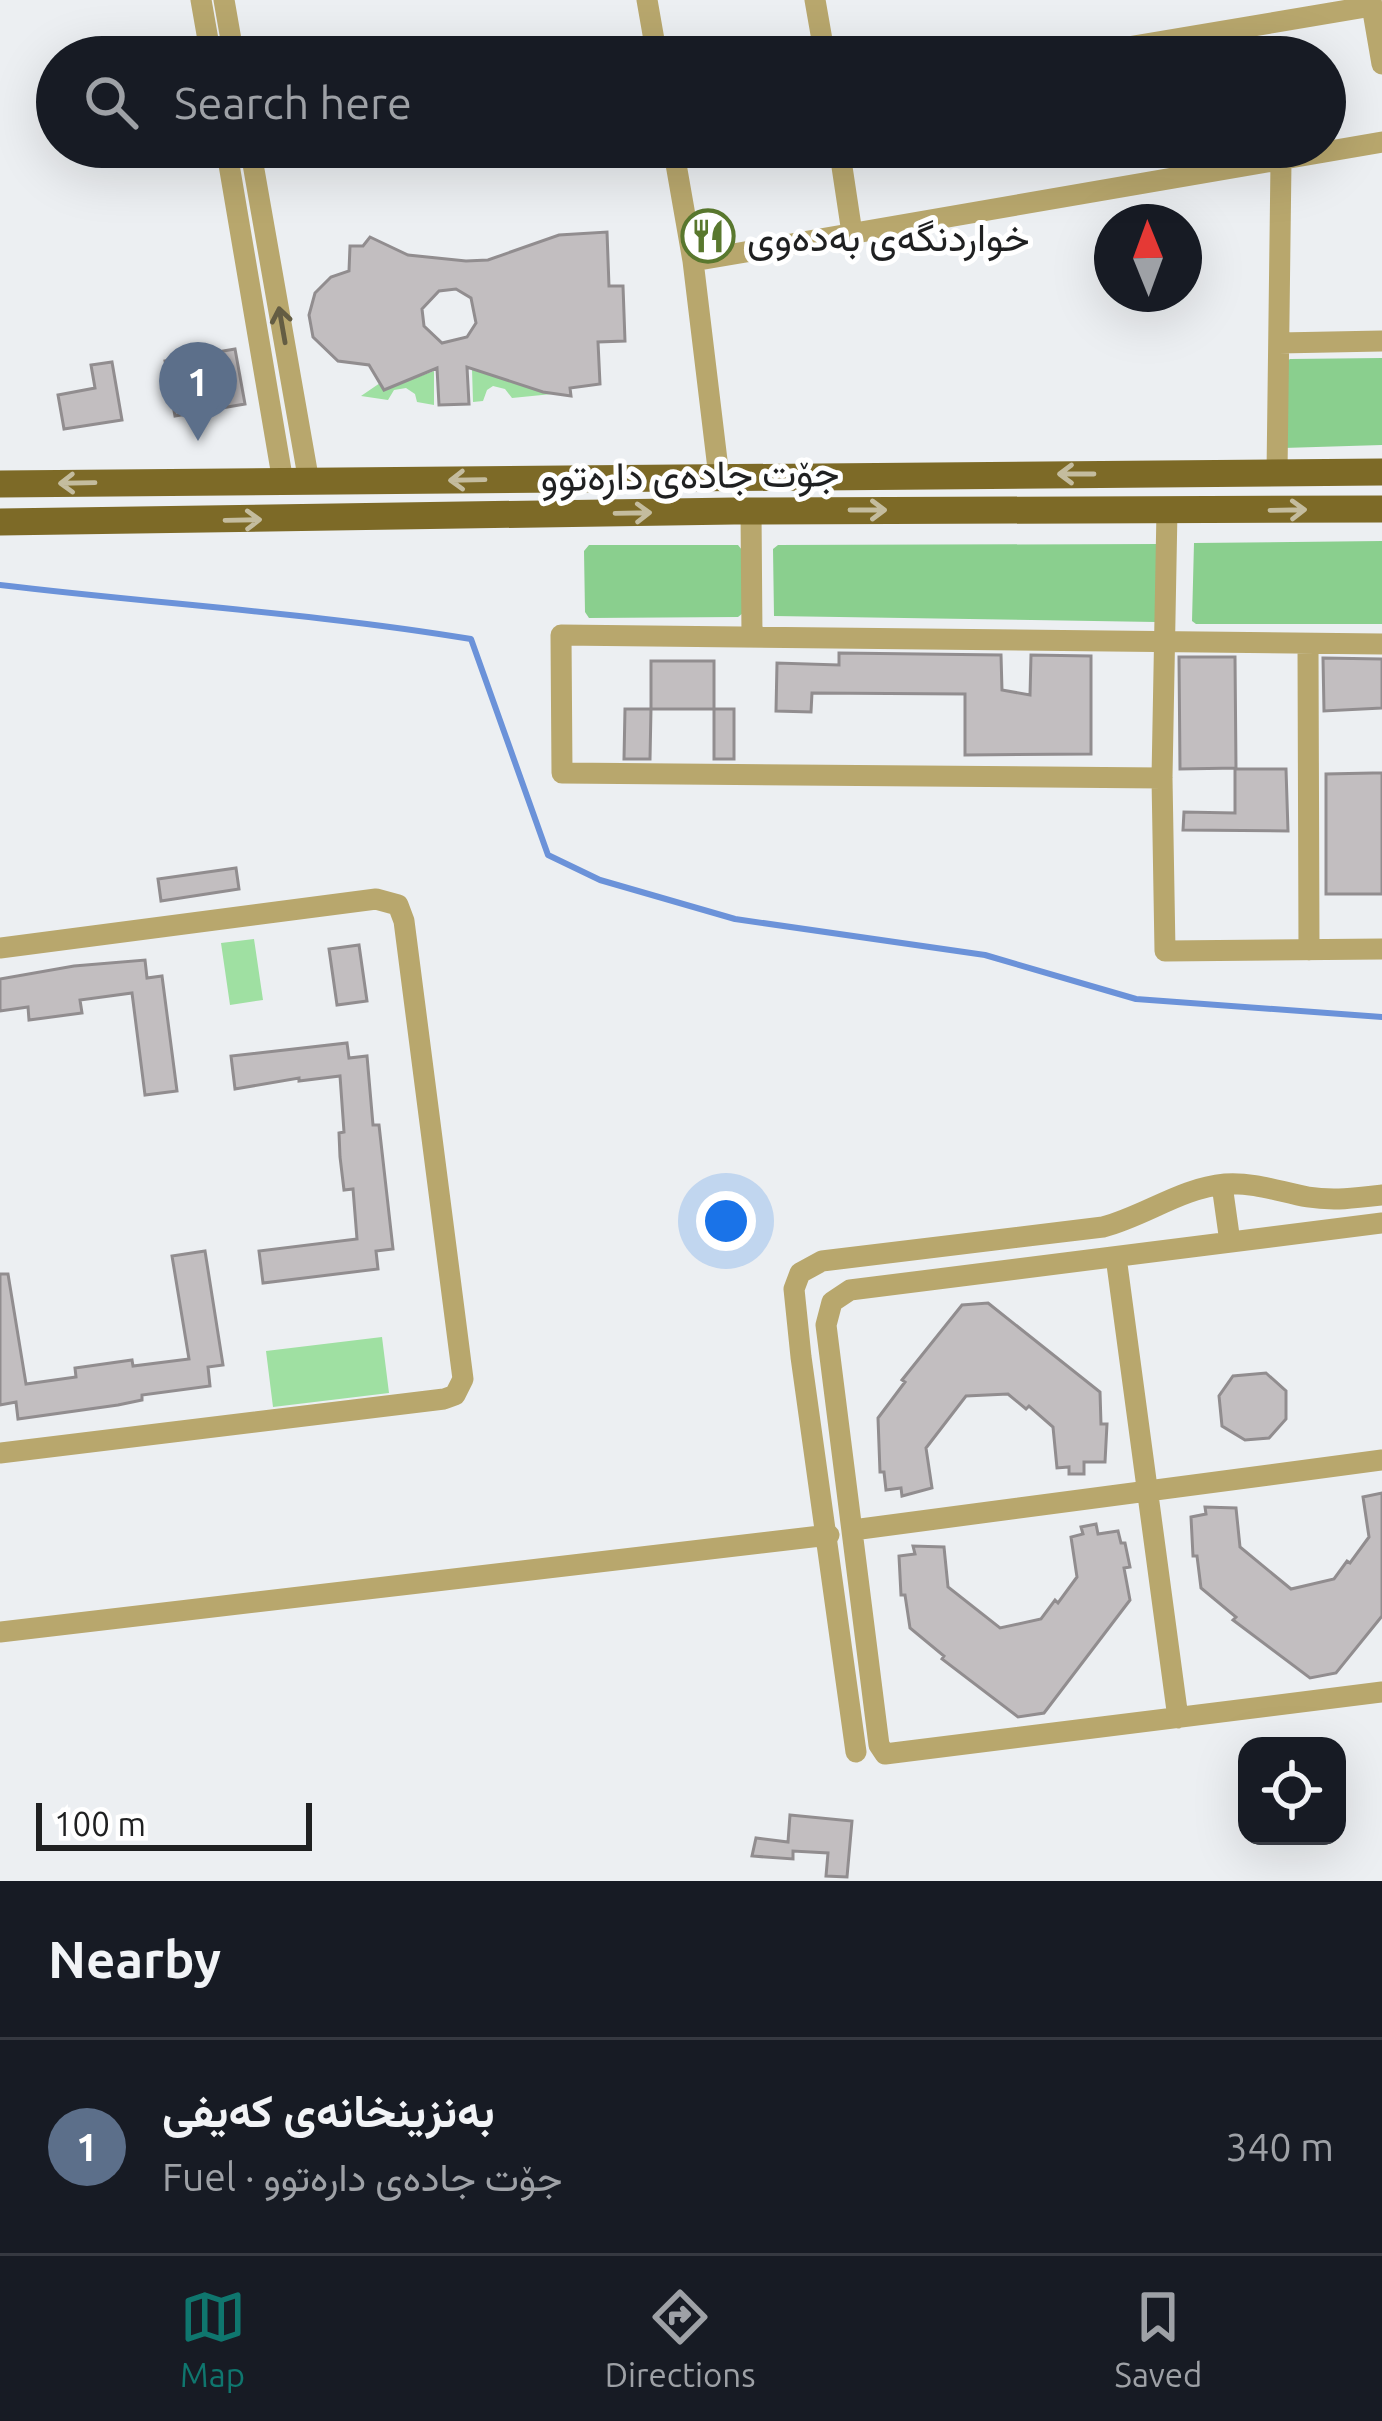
<!DOCTYPE html>
<html lang="en">
<head>
<meta charset="utf-8">
<style>
	:root { --surface:#171b24; --page:#20242c; --text:#f1f3f6; --muted:#9ea1a6; --line:#363941; --accent:#0f766e }
	body { margin:0; font-family:Ubuntu,Vazirmatn,sans-serif; background:var(--page); color:var(--text) }
	.controls { position:absolute; right:36px; bottom:36px; display:grid; overflow:hidden; border-radius:24px; box-shadow:0 12px 48px #0002 }
	.controls button { width:108px; height:108px; display:grid; place-items:center; padding:0; border:0; border-bottom:3px solid var(--line); background:var(--surface); color:var(--text); font:60px sans-serif }
	.compass { position:absolute; left:1094px; top:204px; width:108px; height:108px; border-radius:50%; background:var(--surface); box-shadow:0 12px 48px #0002; rotate:359deg }
	.scale { position:absolute; left:36px; bottom:30px; width:276px; box-sizing:border-box; padding-left:12px; border:6px solid #1f2021; border-top:0; font-size:33px; line-height:42px; white-space:nowrap; color:#1f2021; -webkit-text-stroke:9px #fff; paint-order:stroke }
	.you { position:absolute; left:726px; top:1221px; width:42px; height:42px; margin:-30px; border:9px solid #fff; border-radius:50%; background:#1a73e8; box-shadow:0 0 0 18px #1a73e833 }
	.badge { display:grid; place-items:center; width:78px; height:78px; border-radius:50%; background:var(--accent); color:#fff; font-size:39px; font-weight:700 }
	.pin { position:absolute; translate:-50% -99px; filter:drop-shadow(0 3px 6px #0008) }
	.pin::after { content:''; position:absolute; top:63px; width:42px; height:36px; background:inherit; clip-path:polygon(0 0,100% 0,50% 100%) }
	.list { margin:0; padding:0; list-style:none }
	h2 { display:flex; justify-content:space-between; align-items:center; height:156px; margin:0; padding:0 48px; font-size:51px }
	h2 small { font-size:39px; font-weight:400; color:var(--muted) }
	.list li { display:grid; grid-template-columns:78px 1fr auto; gap:36px; align-items:center; box-sizing:border-box; height:216px; padding:0 48px; border-top:3px solid var(--line) }
	.list b { display:block; font-size:45px; white-space:nowrap }
	.list p { margin:0; font-size:39px; white-space:nowrap; color:var(--muted) }
	.list em { font-size:39px; font-style:normal; color:var(--muted) }
	.icon { flex:none; width:66px; height:66px; fill:none; stroke:currentColor; stroke-width:2; stroke-linecap:round; stroke-linejoin:round }
	.map { position:relative; flex:none; width:1382px; height:1881px; overflow:hidden }
	.search { position:absolute; background:var(--surface); box-shadow:0 12px 48px #0002; left:36px; right:36px; top:36px; height:132px; display:flex; align-items:center; gap:30px; box-sizing:border-box; padding:0 42px; border-radius:66px; color:var(--muted); font-size:45px }
	.sheet { height:372px; background:var(--surface) }
	nav { display:flex; justify-content:space-around; align-items:center; box-sizing:border-box; height:168px; border-top:3px solid var(--line); background:var(--surface); font-size:33px; color:var(--muted) }
	nav a { display:grid; justify-items:center; gap:6px }
	nav .on { color:var(--accent) }
	.map>svg:first-child { display:block }
	.green { fill:#9fe0a2 }
	.forest { fill:#8acf8e }
	.lines { fill:none; stroke-linecap:round; stroke-linejoin:round }
	.stream { stroke:#6b92d9; stroke-width:6 }
	.building { fill:#c2bec0; stroke:#918d8f; stroke-width:3; fill-rule:evenodd }
	.minor { stroke:#b8a76d; stroke-width:21 }
	.major { stroke:#7d6a27; stroke-width:27 }
	.oneway { stroke:#645d43 }
	.oneway2 { stroke:#c4bc9e }
	.labels { text-anchor:middle; dominant-baseline:central; stroke-width:10; stroke-linejoin:round; paint-order:stroke }
	.poi-label { font-size:39px; fill:#1f2021; stroke:#fff; text-anchor:start }
	.street-label { font-size:39px; fill:#1f2021; stroke:#fff }
</style>
</head>
<body>
<div class="map">
<svg width="1382" height="1881" viewBox="0 0 1382 1881">
	<rect width="100%" height="100%" fill="#eceff2"/>
	<path class="green" d="M 472,369 L 482,370 L 552,394 L 512,398 L 505,389 L 493,386 L 487,390 L 483,401 L 473,402 Z
		M 434,371 L 434,405 L 417,402 L 415,394 L 406,388 L 394,390 L 388,400 L 361,396 L 380,383 L 384,390 Z
		M 254,939 L 263,1000 L 230,1005 L 221,943 Z
		M 382,1337 L 389,1393 L 273,1407 L 266,1351 Z"/>
	<path class="forest" d="M 1382,358 L 1382,445 L 1283,448 L 1284,363 L 1290,359 Z
		M 1382,541 L 1382,624 L 1196,624 L 1192,621 L 1194,543 Z
		M 1160,544 L 1156,622 L 774,616 L 773,549 L 778,545 Z
		M 589,545 L 738,545 L 742,550 L 743,613 L 738,617 L 589,618 L 585,612 L 584,551 Z"/>
	<g class="lines">
		<path class="stream" d="M 0,585 C 157,604 315,613 471,639 L 548,855 L 600,880 L 735,919 L 985,955 L 1136,999 L 1382,1017"/>
	</g>
	<path class="building" d="M 607,232 L 609,286 L 623,286 L 625,341 L 598,342 L 600,384 L 570,388 L 571,396 L 543,392 L 467,367 L 469,404 L 439,405 L 437,368 L 384,390 L 369,365 L 338,361 L 313,337 L 309,315 L 315,293 L 331,277 L 349,271 L 350,246 L 363,246 L 370,237 L 408,255 L 466,261 L 488,260 L 559,235 ZM 456,289 L 471,298 L 476,323 L 467,337 L 442,343 L 424,326 L 422,309 L 439,291 Z
		M 235,349 L 245,404 L 175,416 L 165,361 Z
		M 112,362 L 122,420 L 64,429 L 58,395 L 95,388 L 91,365 Z
		M 839,653 L 1001,655 L 1002,690 L 1030,695 L 1031,655 L 1091,656 L 1091,754 L 965,755 L 965,694 L 812,693 L 811,712 L 776,711 L 777,663 L 839,665 Z
		M 1179,657 L 1235,657 L 1236,768 L 1180,769 Z
		M 1323,658 L 1382,659 L 1382,708 L 1324,711 Z
		M 651,661 L 714,661 L 714,709 L 651,709 Z
		M 625,709 L 651,709 L 650,759 L 624,759 Z
		M 714,709 L 734,709 L 734,759 L 714,759 Z
		M 1235,769 L 1286,769 L 1288,831 L 1183,830 L 1184,812 L 1235,813 Z
		M 1373,773 L 1382,773 L 1382,894 L 1326,894 L 1326,774 Z
		M 236,868 L 239,889 L 161,901 L 158,879 Z
		M 359,945 L 367,1001 L 337,1005 L 329,949 Z
		M 145,960 L 147,978 L 162,976 L 177,1091 L 145,1095 L 132,993 L 80,1000 L 82,1013 L 29,1020 L 28,1007 L 0,1011 L 0,979 L 74,966 Z
		M 347,1043 L 349,1058 L 367,1056 L 373,1125 L 379,1125 L 393,1249 L 376,1251 L 378,1269 L 263,1283 L 259,1251 L 357,1239 L 353,1189 L 344,1190 L 340,1157 L 339,1133 L 344,1132 L 340,1076 L 299,1081 L 299,1078 L 235,1089 L 231,1056 Z
		M 205,1251 L 223,1365 L 208,1367 L 210,1386 L 142,1395 L 142,1400 L 118,1405 L 18,1419 L 16,1402 L 0,1405 L 0,1274 L 8,1274 L 26,1384 L 76,1377 L 75,1368 L 132,1360 L 133,1366 L 189,1359 L 172,1256 Z
		M 988,1303 L 1100,1392 L 1101,1424 L 1107,1424 L 1105,1462 L 1084,1462 L 1084,1474 L 1069,1474 L 1069,1467 L 1057,1468 L 1053,1427 L 1029,1406 L 1026,1409 L 1008,1394 L 966,1396 L 926,1448 L 932,1488 L 902,1496 L 901,1488 L 886,1490 L 884,1472 L 880,1472 L 878,1418 L 905,1382 L 902,1380 L 962,1305 Z
		M 1266,1373 L 1286,1391 L 1286,1419 L 1269,1438 L 1245,1440 L 1222,1426 L 1219,1396 L 1233,1376 Z
		M 1382,1493 L 1382,1616 L 1336,1673 L 1310,1678 L 1233,1620 L 1236,1617 L 1201,1588 L 1197,1556 L 1193,1556 L 1191,1517 L 1206,1514 L 1205,1507 L 1236,1508 L 1240,1547 L 1291,1589 L 1334,1579 L 1347,1561 L 1350,1563 L 1369,1537 L 1363,1497 Z
		M 1096,1524 L 1098,1534 L 1118,1531 L 1121,1543 L 1125,1543 L 1130,1567 L 1124,1568 L 1130,1600 L 1044,1713 L 1018,1717 L 942,1659 L 944,1656 L 910,1628 L 905,1595 L 901,1595 L 899,1556 L 915,1554 L 913,1546 L 944,1547 L 948,1587 L 1000,1628 L 1041,1619 L 1055,1600 L 1058,1603 L 1077,1577 L 1071,1537 L 1083,1534 L 1081,1527 Z
		M 790,1815 L 852,1821 L 847,1877 L 826,1876 L 828,1853 L 793,1851 L 793,1859 L 752,1856 L 756,1838 L 788,1842 Z"/>
	<g class="lines">
		<path class="minor" d="M 201,0 L 211,57
			M 224,0 L 234,57
			M 647,0 L 657,57
			M 815,0 L 825,57
			M 1371,0 L 1382,64
			M 1068,57 L 1372,6
			M 226,147 L 283,482
			M 250,147 L 309,482
			M 673,147 L 693,261 L 719,477
			M 839,147 L 852,233
			M 693,261 L 1382,142
			M 1279,343 L 1382,341
			M 1277,473 L 1281,162
			M 1167,510 L 1162,778 L 1165,951 L 1382,949
			M 751,511 L 752,637
			M 1308,645 L 1309,950
			M 1162,778 L 562,773 L 561,635 L 1382,644
			M 0,948 L 376,899 L 398,905 L 404,921 L 463,1379 L 455,1395 L 444,1399 L 0,1453
			M 1222,1185 L 1230,1242
			M 1382,1223 L 850,1290 L 832,1302 L 826,1325 L 879,1745 L 885,1754 L 1382,1692
			M 1116,1257 L 1178,1718
			M 853,1530 L 1382,1460
			M 0,1632 L 829,1535
			M 856,1752 L 801,1357 L 794,1289 L 800,1273 L 822,1261 L 1103,1227 C 1145,1216 1181,1188 1225,1184 C 1255,1182 1280,1192 1308,1197 C 1333,1201 1357,1198 1382,1195"/>
		<path class="major" d="M 0,484 L 1382,472
			M 0,522 L 734,511 L 1382,509"/>
	</g>
	<defs><path id="oneway-shaft" d="M-6 0H5M1.5-3L5.5 0L1.5 3" fill="none" stroke-width="1.6" stroke-linecap="round" stroke-linejoin="round" transform="scale(3)"/></defs>
	<use class="oneway" href="#oneway-shaft" transform="translate(282 325) rotate(-100)"/>
	<g class="oneway2">
		<use href="#oneway-shaft" transform="translate(1076 474) rotate(180)"/>
		<use href="#oneway-shaft" transform="translate(467 480) rotate(179)"/>
		<use href="#oneway-shaft" transform="translate(77 483) rotate(179)"/>
		<use href="#oneway-shaft" transform="translate(868 510)"/>
		<use href="#oneway-shaft" transform="translate(1288 510) rotate(-1)"/>
		<use href="#oneway-shaft" transform="translate(633 513) rotate(-1)"/>
		<use href="#oneway-shaft" transform="translate(243 520) rotate(-1)"/>
	</g>
	<defs>
		<g id="restaurant-ring" transform="scale(2.7)"><circle r="9.5" fill="#fff" stroke="#59782e" stroke-width="1.5"/><path d="M-5-6h1v4h1v-4h1v4h1v-4h1v5L-1.5 .5V6h-2V.5L-5-1ZM5-6V6H3V1.5H1.5Q1.5-4 5-6Z" fill="#59782e"/></g>
	</defs>
	<g fill-rule="evenodd">
		<use href="#restaurant-ring" x="708" y="236"/>
	</g>
	<g class="labels">
		<g class="poi-label">
			<text x="747" y="236">خواردنگەی بەدەوی</text>
		</g>
		<g class="street-label">
			<text transform="translate(690 474) rotate(-1)">جۆت جادەی دارەتوو</text>
		</g>
	</g>
</svg>
<div class="controls">
<button><svg class="icon" aria-label="locate" viewBox="0 0 24 24"><circle cx="12" cy="12" r="6"/><path d="M12 2v4M12 18v4M2 12h4M18 12h4"/></svg></button>
</div>
<svg class="compass" viewBox="-18 -18 36 36"><path d="M0-13l5 13h-10z" fill="#e53935"/><path d="M0 13l5-13h-10z" fill="#9ea1a6"/></svg>
<div class="scale">100 m</div>
<div class="you"></div>
<div class="pin badge" style="left:198px;top:441px;background:#5c6f8a">1</div>
<div class="search"><svg class="icon" aria-label="search" viewBox="0 0 24 24"><circle cx="10" cy="10" r="6"/><path d="M15 15l6 6"/></svg>Search here</div>
</div>
<section class="sheet">
<h2>Nearby<small></small></h2>
<ul class="list">
<li><span class="badge" style="background:#5c6f8a">1</span><div><b>بەنزینخانەی کەیفی</b><p>Fuel · جۆت جادەی دارەتوو</p></div><em>340 m</em></li>
</ul>
</section>
<nav>
<a class="on"><svg class="icon" aria-label="map" viewBox="0 0 24 24"><path d="M3 6l6-2 6 2 6-2v14l-6 2-6-2-6 2zM9 4v14M15 6v14"/></svg>Map</a>
<a><svg class="icon" aria-label="directions" viewBox="0 0 24 24"><path d="M12 3l9 9-9 9-9-9zM9 14v-3h6M13 9l2 2-2 2"/></svg>Directions</a>
<a><svg class="icon" aria-label="saved" viewBox="0 0 24 24"><path d="M7 4h10v16l-5-4-5 4z"/></svg>Saved</a>
</nav>
</body>
</html>
